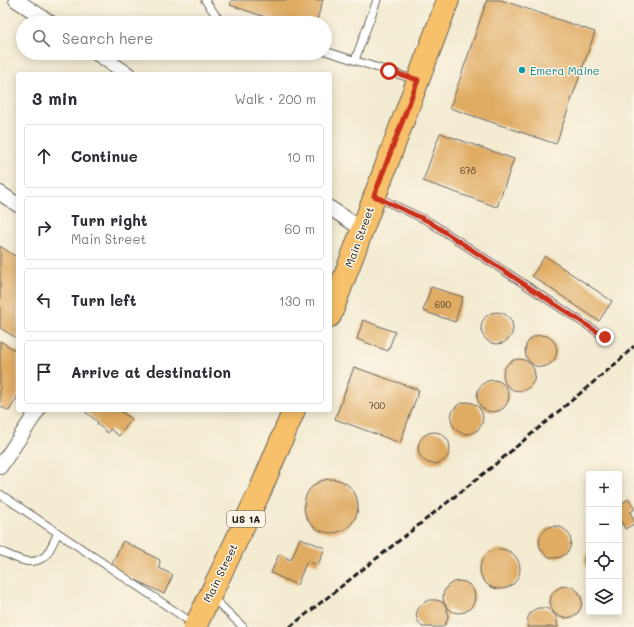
<!DOCTYPE html>
<html lang="en">
<head>
<meta charset="utf-8">
<style>
	:root { --surface:#fff; --page:#f2f2f3; --text:#2b2b33; --muted:#7c7c81; --line:#e1e1e2 }
	body { margin:0; font-family:Mali,sans-serif; background:var(--page); color:var(--text) }
	.controls { position:absolute; right:12px; bottom:12px; display:grid; overflow:hidden; border-radius:4px; box-shadow:0 2px 10px #0003 }
	.controls button { width:36px; height:36px; display:grid; place-items:center; padding:0; border:0; border-bottom:1px solid var(--line); background:var(--surface); color:var(--text); font:20px sans-serif }
	.stop { position:absolute; width:12px; height:12px; margin:-9px; border:3px solid #c8321e; border-radius:50%; background:#fff }
	.stop.end { background:#c8321e; border-color:#fff; box-shadow:0 1px 4px #0008 }
	.list { margin:0; padding:0; list-style:none }
	h2 { display:flex; justify-content:space-between; align-items:center; height:52px; margin:0; padding:0 16px; font-size:17px }
	h2 small { font-size:13px; font-weight:400; color:var(--muted) }
	.list li { display:grid; grid-template-columns:26px 1fr auto; gap:12px; align-items:center; box-sizing:border-box; height:64px; margin:0 8px 8px; padding:0 8px; border:1px solid var(--line); border-radius:4px }
	.list b { display:block; font-size:15px; white-space:nowrap }
	.list p { margin:0; font-size:13px; white-space:nowrap; color:var(--muted) }
	.list em { font-size:13px; font-style:normal; color:var(--muted) }
	.icon { flex:none; width:22px; height:22px; fill:none; stroke:currentColor; stroke-width:2; stroke-linecap:round; stroke-linejoin:round }
	.map { position:relative; flex:none; width:634px; height:627px; overflow:hidden }
	.search { position:absolute; background:var(--surface); box-shadow:0 2px 10px #0003; left:16px; top:16px; width:316px; height:44px; display:flex; align-items:center; gap:10px; box-sizing:border-box; padding:0 14px; border-radius:22px; color:var(--muted); font-size:15px }
	.panel { position:absolute; background:var(--surface); box-shadow:0 2px 10px #0003; left:16px; top:72px; width:316px; height:340px; border-radius:4px }
	.map>svg:first-child { display:block }
	.building { fill:#e0ac63 }
	.lines { fill:none; stroke-linecap:round; stroke-linejoin:round }
	.lane-casing { stroke:#67645c; stroke-width:9 }
	.street-casing { stroke:#67645c; stroke-width:16 }
	.primary-casing { stroke:#67645c; stroke-width:24 }
	.lane { stroke:#fff; stroke-width:7 }
	.street { stroke:#fff; stroke-width:14 }
	.primary { stroke:#f7c06b; stroke-width:22 }
	.rail { stroke:#1c1c1c; stroke-width:3; stroke-dasharray:6 3; stroke-linecap:butt }
	.route { stroke:#c8321e; stroke-width:5 }
	.culture-dot { fill:#0f9aa8; stroke:#fcf5e5; stroke-width:1.5 }
	.labels { text-anchor:middle; dominant-baseline:central; stroke-width:3; stroke-linejoin:round; paint-order:stroke }
	.number-label { font-size:9px; fill:#4d402e }
	.shield { fill:#fcf5e5; stroke:#5f5d58; stroke-width:1 }
	.shield-label { font-size:10px; font-weight:bold; fill:#1c1c1c }
	.culture-label { font-size:11px; fill:#0d838f; stroke:#fcf5e5; text-anchor:start }
	.street-label { font-size:11px; fill:#1c1c1c; stroke:#fcf5e5 }
</style>
</head>
<body>
<div class="map">
<svg width="634" height="627" viewBox="0 0 634 627">
	<rect width="100%" height="100%" fill="#fcf5e5"/>
	<filter id="ink" filterUnits="userSpaceOnUse"><feTurbulence type="fractalNoise" baseFrequency=".025" numOctaves="2"/><feDisplacementMap in="SourceGraphic" scale="8" xChannelSelector="R" yChannelSelector="G"/><feConvolveMatrix kernelMatrix="1 2 1 2 8 2 1 2 1" color-interpolation-filters="sRGB"/></filter>
	<filter id="wash" filterUnits="userSpaceOnUse"><feTurbulence type="fractalNoise" baseFrequency=".012" numOctaves="4" result="noise"/><feDisplacementMap in="SourceGraphic" scale="16" xChannelSelector="R" yChannelSelector="G"/><feGaussianBlur stdDeviation="0.9" result="paint"/><feColorMatrix in="noise" values="0 0 0 0 0 0 0 0 0 0 0 0 0 0 0 0 0 1.4 0 .05"/><feComposite in="paint" operator="in"/></filter>
	<g filter="url(#wash)">
		<rect width="100%" height="100%" fill="#f3ebd2"/>
		<g id="blocks">
			<path class="building" d="M 232,0 L 323,0 L 316,23 L 283,23 L 230,5 Z
				M 487,0 L 501,0 L 595,32 L 556,144 L 450,108 Z
				M 440,133 L 514,159 L 497,207 L 423,181 Z
				M 0,246 L 18,258 L 18,339 L 0,328 Z
				M 545,256 L 612,301 L 599,321 L 532,276 Z
				M 431,287 L 463,297 L 455,322 L 423,311 Z
				M481 328a16 16 0 1 1 32 0a16 16 0 1 1-32 0Z
				M 363,320 L 395,332 L 388,351 L 357,339 Z
				M525 351a16 16 0 1 1 32 0a16 16 0 1 1-32 0Z
				M 0,341 L 18,352 L 18,396 L 9,411 L 0,406 Z
				M503 375a16 16 0 1 1 32 0a16 16 0 1 1-32 0Z
				M 354,367 L 419,390 L 400,443 L 335,419 Z
				M477 396a16 16 0 1 1 32 0a16 16 0 1 1-32 0Z
				M451 418a16 16 0 1 1 32 0a16 16 0 1 1-32 0Z
				M 83,410 L 119,410 L 132,419 L 119,436 L 110,429 L 108,433 L 97,424 L 98,422 Z
				M418 448a16 16 0 1 1 32 0a16 16 0 1 1-32 0Z
				M304 506a27 27 0 1 1 54 0a27 27 0 1 1-54 0Z
				M 629,499 L 634,508 L 634,510 L 630,512 L 634,520 L 634,524 L 625,529 L 619,517 L 619,505 Z
				M539 542a16 16 0 1 1 32 0a16 16 0 1 1-32 0Z
				M 300,538 L 325,548 L 318,565 L 307,561 L 297,585 L 271,573 L 279,554 L 291,560 Z
				M 123,541 L 160,560 L 159,568 L 173,575 L 164,594 L 110,567 Z
				M480 569a20 20 0 1 1 40 0a20 20 0 1 1-40 0Z
				M 589,550 L 589,571 L 586,566 L 584,560 L 586,554 Z
				M443 597a16 16 0 1 1 32 0a16 16 0 1 1-32 0Z
				M550 602a16 16 0 1 1 32 0a16 16 0 1 1-32 0Z
				M 429,600 L 436,600 L 442,602 L 447,608 L 448,618 L 445,625 L 442,627 L 422,627 L 418,621 L 416,615 L 418,609 L 423,603 Z
				M 538,608 L 546,608 L 551,611 L 556,616 L 558,627 L 527,627 L 528,617 L 532,611 Z"/>
		</g>
	</g>
	<g filter="url(#ink)">
		<use href="#blocks" fill-opacity="0" stroke="#67645c" stroke-width="1"/>
		<g class="lines">
			<g class="lane-casing">
				<path id="lane" d="M 205,0 L 220,21 L 224,23
					M 325,51 L 416,80
					M 355,60 L 377,0
					M 377,197 L 428,221 L 605,337
					M 0,494 L 194,624
					M 0,551 C 14,557 32,569 46,555 C 51,549 54,540 58,533
					M 213,598 L 243,627"/>
			</g>
			<g class="street-casing">
				<path id="street" d="M 16,0 L 51,23
					M 96,53 L 128,74
					M 0,193 L 18,205
					M 330,208 L 362,229
					M 0,467 L 38,410"/>
			</g>
			<g class="primary-casing">
				<path id="primary" d="M 330,316 L 448,0
					M 195,627 L 260,491 L 294,410"/>
			</g>
			<use href="#lane" class="lane"/>
			<use href="#street" class="street"/>
			<use href="#primary" class="primary"/>
			<path class="rail" d="M 290,627 L 492,467 L 620,360 L 634,346"/>
		</g>
	</g>
	<g class="lines" filter="url(#ink)">
		<path class="route" d="M 389,71 L 418,80 L 374,196 L 428,221 L 605,337"/>
	</g>
	<circle class="culture-dot" cx="522" cy="70" r="4"/>
	<g class="labels">
		<g class="number-label">
			<text x="468" y="170">678</text>
			<text x="443" y="304">690</text>
			<text x="377" y="405">700</text>
		</g>
		<rect class="shield" x="227" y="511" width="38" height="16" rx="3"/>
		<g class="shield-label">
			<text x="246" y="519">US 1A</text>
		</g>
		<g class="culture-label">
			<text x="530" y="70">Emera Maine</text>
		</g>
		<g class="street-label">
			<text transform="translate(359 237) rotate(-70)">Main Street</text>
			<text transform="translate(220 573) rotate(-64)">Main Street</text>
		</g>
	</g>
</svg>
<div class="controls">
<button>+</button>
<button>−</button>
<button><svg class="icon" aria-label="locate" viewBox="0 0 24 24"><circle cx="12" cy="12" r="6"/><path d="M12 2v4M12 18v4M2 12h4M18 12h4"/></svg></button>
<button><svg class="icon" aria-label="layers" viewBox="0 0 24 24"><path d="M12 4l9 5-9 5-9-5zM3 14l9 5 9-5"/></svg></button>
</div>
<div class="stop" style="left:389px;top:71px"></div>
<div class="stop end" style="left:605px;top:337px"></div>
<div class="search"><svg class="icon" aria-label="search" viewBox="0 0 24 24"><circle cx="10" cy="10" r="6"/><path d="M15 15l6 6"/></svg>Search here</div>
<section class="panel">
<h2>3 min<small>Walk · 200 m</small></h2>
<ul class="list">
<li><svg class="icon" aria-label="ahead" viewBox="0 0 24 24"><path d="M12 20V5M6 11l6-6 6 6"/></svg><div><b>Continue</b></div><em>10 m</em></li>
<li><svg class="icon" aria-label="right" viewBox="0 0 24 24"><path d="M7 20v-9h11M14 6l5 5-5 5"/></svg><div><b>Turn right</b><p>Main Street</p></div><em>60 m</em></li>
<li><svg class="icon" aria-label="left" viewBox="0 0 24 24"><path d="M17 20v-9H6M10 6l-5 5 5 5"/></svg><div><b>Turn left</b></div><em>130 m</em></li>
<li><svg class="icon" aria-label="arrive" viewBox="0 0 24 24"><path d="M6 21V4h12l-3 4 3 4H6"/></svg><div><b>Arrive at destination</b></div></li>
</ul>
</section>
</div>
</body>
</html>
